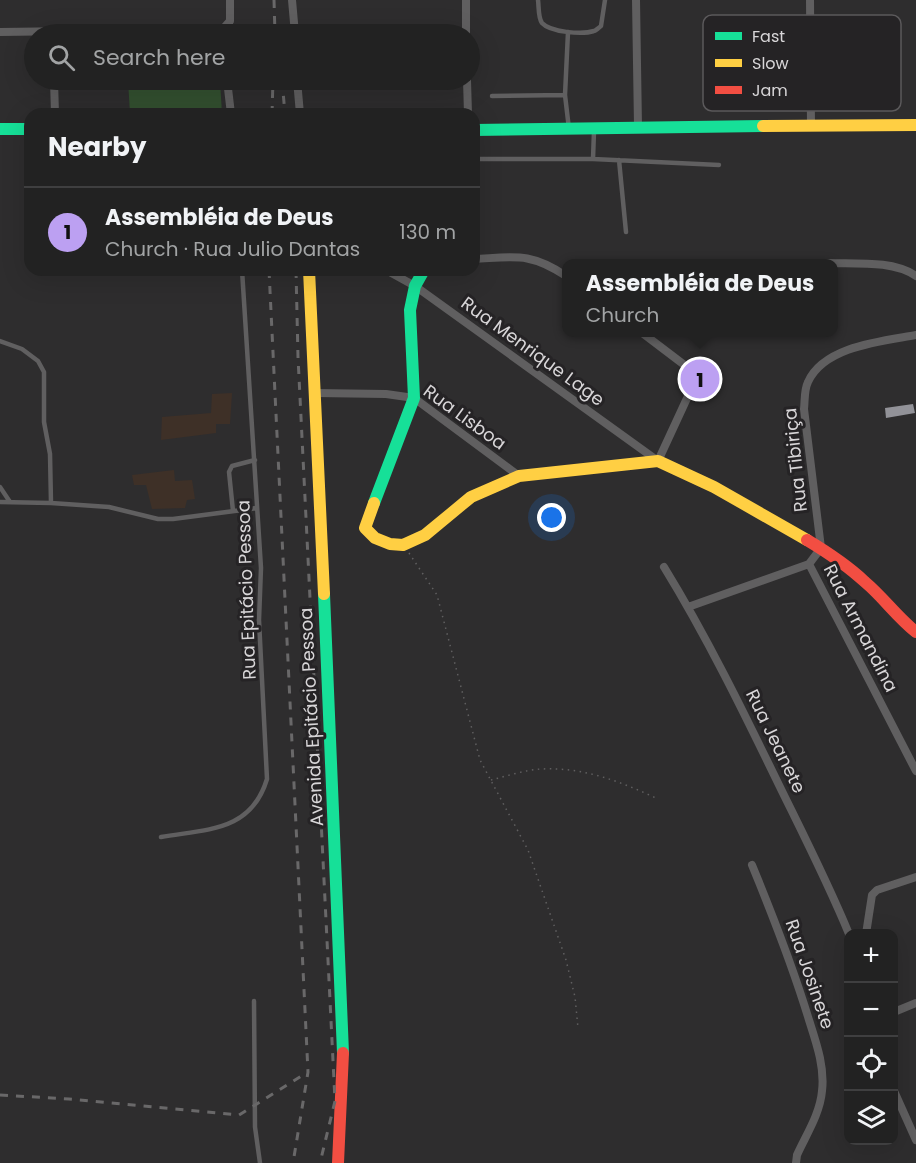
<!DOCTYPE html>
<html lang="en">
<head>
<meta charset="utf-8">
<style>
	:root { --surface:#222; --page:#2e2f2f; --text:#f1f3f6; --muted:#a2a4a5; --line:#3f3f40; --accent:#bca0f2 }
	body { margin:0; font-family:Poppins,sans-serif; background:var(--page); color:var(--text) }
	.controls { position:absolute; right:18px; bottom:18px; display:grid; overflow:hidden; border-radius:12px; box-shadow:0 6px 24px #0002 }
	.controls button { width:54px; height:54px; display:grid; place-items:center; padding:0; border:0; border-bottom:2px solid var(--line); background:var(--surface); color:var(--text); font:30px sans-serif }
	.you { position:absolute; left:552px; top:518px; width:21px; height:21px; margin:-15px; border:4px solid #fff; border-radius:50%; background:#1a73e8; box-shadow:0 0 0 9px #1a73e833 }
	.badge { display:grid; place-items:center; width:39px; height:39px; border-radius:50%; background:var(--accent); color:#111; font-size:20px; font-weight:700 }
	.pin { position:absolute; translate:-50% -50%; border:3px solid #fff; box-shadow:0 2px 6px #0006 }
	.popup { position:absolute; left:562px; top:259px; width:276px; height:78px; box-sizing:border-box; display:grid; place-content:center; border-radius:12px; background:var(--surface); filter:drop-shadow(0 2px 4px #0005); font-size:20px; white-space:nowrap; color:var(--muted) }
	.popup b { font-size:22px; color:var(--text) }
	.popup::after { content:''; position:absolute; left:50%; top:100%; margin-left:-12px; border:12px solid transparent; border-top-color:var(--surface) }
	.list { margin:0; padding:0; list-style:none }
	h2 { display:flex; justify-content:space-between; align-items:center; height:78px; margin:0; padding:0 24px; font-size:26px }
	h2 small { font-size:20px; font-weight:400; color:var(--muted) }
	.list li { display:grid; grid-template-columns:39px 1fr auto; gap:18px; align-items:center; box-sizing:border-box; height:90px; padding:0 24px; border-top:2px solid var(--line) }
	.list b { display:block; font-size:22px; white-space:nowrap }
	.list p { margin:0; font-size:20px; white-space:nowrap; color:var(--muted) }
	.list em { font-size:20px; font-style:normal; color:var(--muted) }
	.icon { flex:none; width:33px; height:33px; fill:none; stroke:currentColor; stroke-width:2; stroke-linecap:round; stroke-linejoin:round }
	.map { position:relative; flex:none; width:916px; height:1163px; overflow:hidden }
	.search { position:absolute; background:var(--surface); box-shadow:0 6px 24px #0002; left:24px; top:24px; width:456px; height:66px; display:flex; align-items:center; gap:15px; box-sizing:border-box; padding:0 21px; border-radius:33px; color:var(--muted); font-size:22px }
	.panel { position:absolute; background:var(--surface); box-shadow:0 6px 24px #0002; left:24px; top:108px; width:456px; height:168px; border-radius:18px }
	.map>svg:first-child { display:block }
	.commercial { fill:#3e3027 }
	.green { fill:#335030 }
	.building { fill:#929298 }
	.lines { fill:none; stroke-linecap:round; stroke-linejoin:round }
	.path { stroke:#605f60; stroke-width:1.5; stroke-dasharray:1.5 4.5; stroke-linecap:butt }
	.lane { stroke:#605f60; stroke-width:4.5 }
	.street { stroke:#605f60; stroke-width:8 }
	.fast { stroke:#16e098; stroke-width:12 }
	.slow { stroke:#ffcf43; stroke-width:12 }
	.jam { stroke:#f24e42; stroke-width:12 }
	.rail { stroke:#696869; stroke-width:3; stroke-dasharray:8 8; stroke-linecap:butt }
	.labels { text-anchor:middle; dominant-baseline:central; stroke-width:6; stroke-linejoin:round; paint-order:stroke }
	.street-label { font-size:18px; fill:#d8d6d8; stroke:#252325 }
	.key { fill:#252325; stroke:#5b595b; stroke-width:1.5 }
	.key-label { font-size:16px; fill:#d8d6d8 }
</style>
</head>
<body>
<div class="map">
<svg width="916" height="1163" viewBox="0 0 916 1163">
	<rect width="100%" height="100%" fill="#2e2d2e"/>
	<path class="commercial" d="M 232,393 L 230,424 L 216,424 L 216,433 L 161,440 L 162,417 L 211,413 L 212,394 Z
		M 174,470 L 175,481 L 192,480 L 195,499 L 187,500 L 185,508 L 152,509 L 146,485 L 134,485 L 132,475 Z"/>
	<path class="green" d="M 128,80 L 220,80 L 222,114 L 130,114 Z"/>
	<path class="building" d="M 913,404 L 915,413 L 886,418 L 885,408 Z"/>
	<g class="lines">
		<path class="path" d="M 409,553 L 437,595 L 480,760 L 528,850 L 566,960 L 575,997 L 578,1028
			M 491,780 C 507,776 525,770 541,769 C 583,767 619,781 656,798"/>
		<path class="lane" d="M 538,0 C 539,7 538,18 542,23 C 550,32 582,35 594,31 C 595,31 600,27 601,26 L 605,0
			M 568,32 L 565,95 L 569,129
			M 492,96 L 565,95
			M 474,159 L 593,159 L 594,131
			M 593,159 L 719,165
			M 619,160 L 626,232
			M 0,341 L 22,349 L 38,361 L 44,372 L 44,422 L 50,454 L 51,503
			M 0,487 L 10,502
			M 0,502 L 51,503 L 109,507 L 158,519 L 173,519 L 257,508
			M 233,511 L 229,472 L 232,466 L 255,460
			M 161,837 C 207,829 251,832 267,779 L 259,620 L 261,568 L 242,270
			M 254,1001 L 255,1127 L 260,1163"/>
		<path class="street" d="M 292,0 L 295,34
			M 466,0 L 466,34
			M 636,0 L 638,126
			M 810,0 L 811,126
			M 223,29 L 230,21 L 230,0
			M 0,32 L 223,29
			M 54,80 L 55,114
			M 227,80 L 231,114
			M 297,80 L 300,114
			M 467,80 L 468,114
			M 474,259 C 515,257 530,252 566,276
			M 828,263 C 855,264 893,260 916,276
			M 386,270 L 415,286 L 658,461 L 695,381 L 691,370 L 641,332
			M 316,393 L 386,394 L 414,398 L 519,476
			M 809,564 L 916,771
			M 664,567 C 707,637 743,711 779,785 C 803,834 828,883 849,934
			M 688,607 L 809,564 L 821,548 L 804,409 C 805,400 804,390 808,382 C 824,346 883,341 916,335
			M 752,865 C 773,916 793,967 809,1020 C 816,1042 825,1067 822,1091 C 820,1114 806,1135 797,1155 L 796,1163
			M 866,934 L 872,895 L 877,890 L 916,877
			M 894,1012 L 916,1003
			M 894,1091 L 916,1140"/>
		<path class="fast" d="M 0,129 L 30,129
			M 474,130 L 763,126
			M 374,503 L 414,398 L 410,310 L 415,286 L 424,270
			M 324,594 L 343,1053"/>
		<path class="slow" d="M 763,126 L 916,125
			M 309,270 L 324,594
			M 374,503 L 365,528 L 375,538 L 390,544 L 403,545 L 425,535 L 471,497 L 519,476 L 658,461 L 714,487 L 807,540"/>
		<path class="jam" d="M 807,540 C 827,552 848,566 865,582 C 883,597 897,617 916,632
			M 338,1163 L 343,1053"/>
		<path class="rail" d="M 274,0 L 275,34
			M 282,80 L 285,114
			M 272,114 L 273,80
			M 269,270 L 308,1072 L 293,1163
			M 296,270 L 298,357 L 335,1101 L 320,1163
			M 0,1095 L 69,1099 L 239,1115 L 308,1072"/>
	</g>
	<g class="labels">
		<g class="street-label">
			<text transform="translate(533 351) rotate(36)">Rua Menrique Lage</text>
			<text transform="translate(465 417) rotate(36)">Rua Lisboa</text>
			<text transform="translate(795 460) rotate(-96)">Rua Tibiriça</text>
			<text transform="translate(246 590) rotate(-92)">Rua Epitácio Pessoa</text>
			<text transform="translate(861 628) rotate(63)">Rua Armandina</text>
			<text transform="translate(311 717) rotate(-93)">Avenida Epitácio Pessoa</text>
			<text transform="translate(776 741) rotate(64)">Rua Jeanete</text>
			<text transform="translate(810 974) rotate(71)">Rua Josinete</text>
		</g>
	</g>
	<rect x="703" y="15" width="198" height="96" rx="9" class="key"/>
	<rect x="715" y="32" width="27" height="8" fill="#16e098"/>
	<rect x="715" y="59" width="27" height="8" fill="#ffcf43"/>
	<rect x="715" y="86" width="27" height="8" fill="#f24e42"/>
	<g class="key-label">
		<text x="752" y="42">Fast</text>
		<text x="752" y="69">Slow</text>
		<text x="752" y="96">Jam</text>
	</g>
</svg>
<div class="controls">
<button>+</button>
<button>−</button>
<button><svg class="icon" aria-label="locate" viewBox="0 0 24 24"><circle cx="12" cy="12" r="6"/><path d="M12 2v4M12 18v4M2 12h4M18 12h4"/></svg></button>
<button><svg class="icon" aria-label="layers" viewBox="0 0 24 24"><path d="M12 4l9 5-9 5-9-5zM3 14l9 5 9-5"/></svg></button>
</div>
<div class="you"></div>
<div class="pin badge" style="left:700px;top:379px">1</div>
<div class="popup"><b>Assembléia de Deus</b>Church</div>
<div class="search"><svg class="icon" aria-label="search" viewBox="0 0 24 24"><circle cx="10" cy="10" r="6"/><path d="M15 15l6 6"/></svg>Search here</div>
<section class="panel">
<h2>Nearby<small></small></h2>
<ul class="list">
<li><span class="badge">1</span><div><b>Assembléia de Deus</b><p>Church · Rua Julio Dantas</p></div><em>130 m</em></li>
</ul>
</section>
</div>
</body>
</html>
